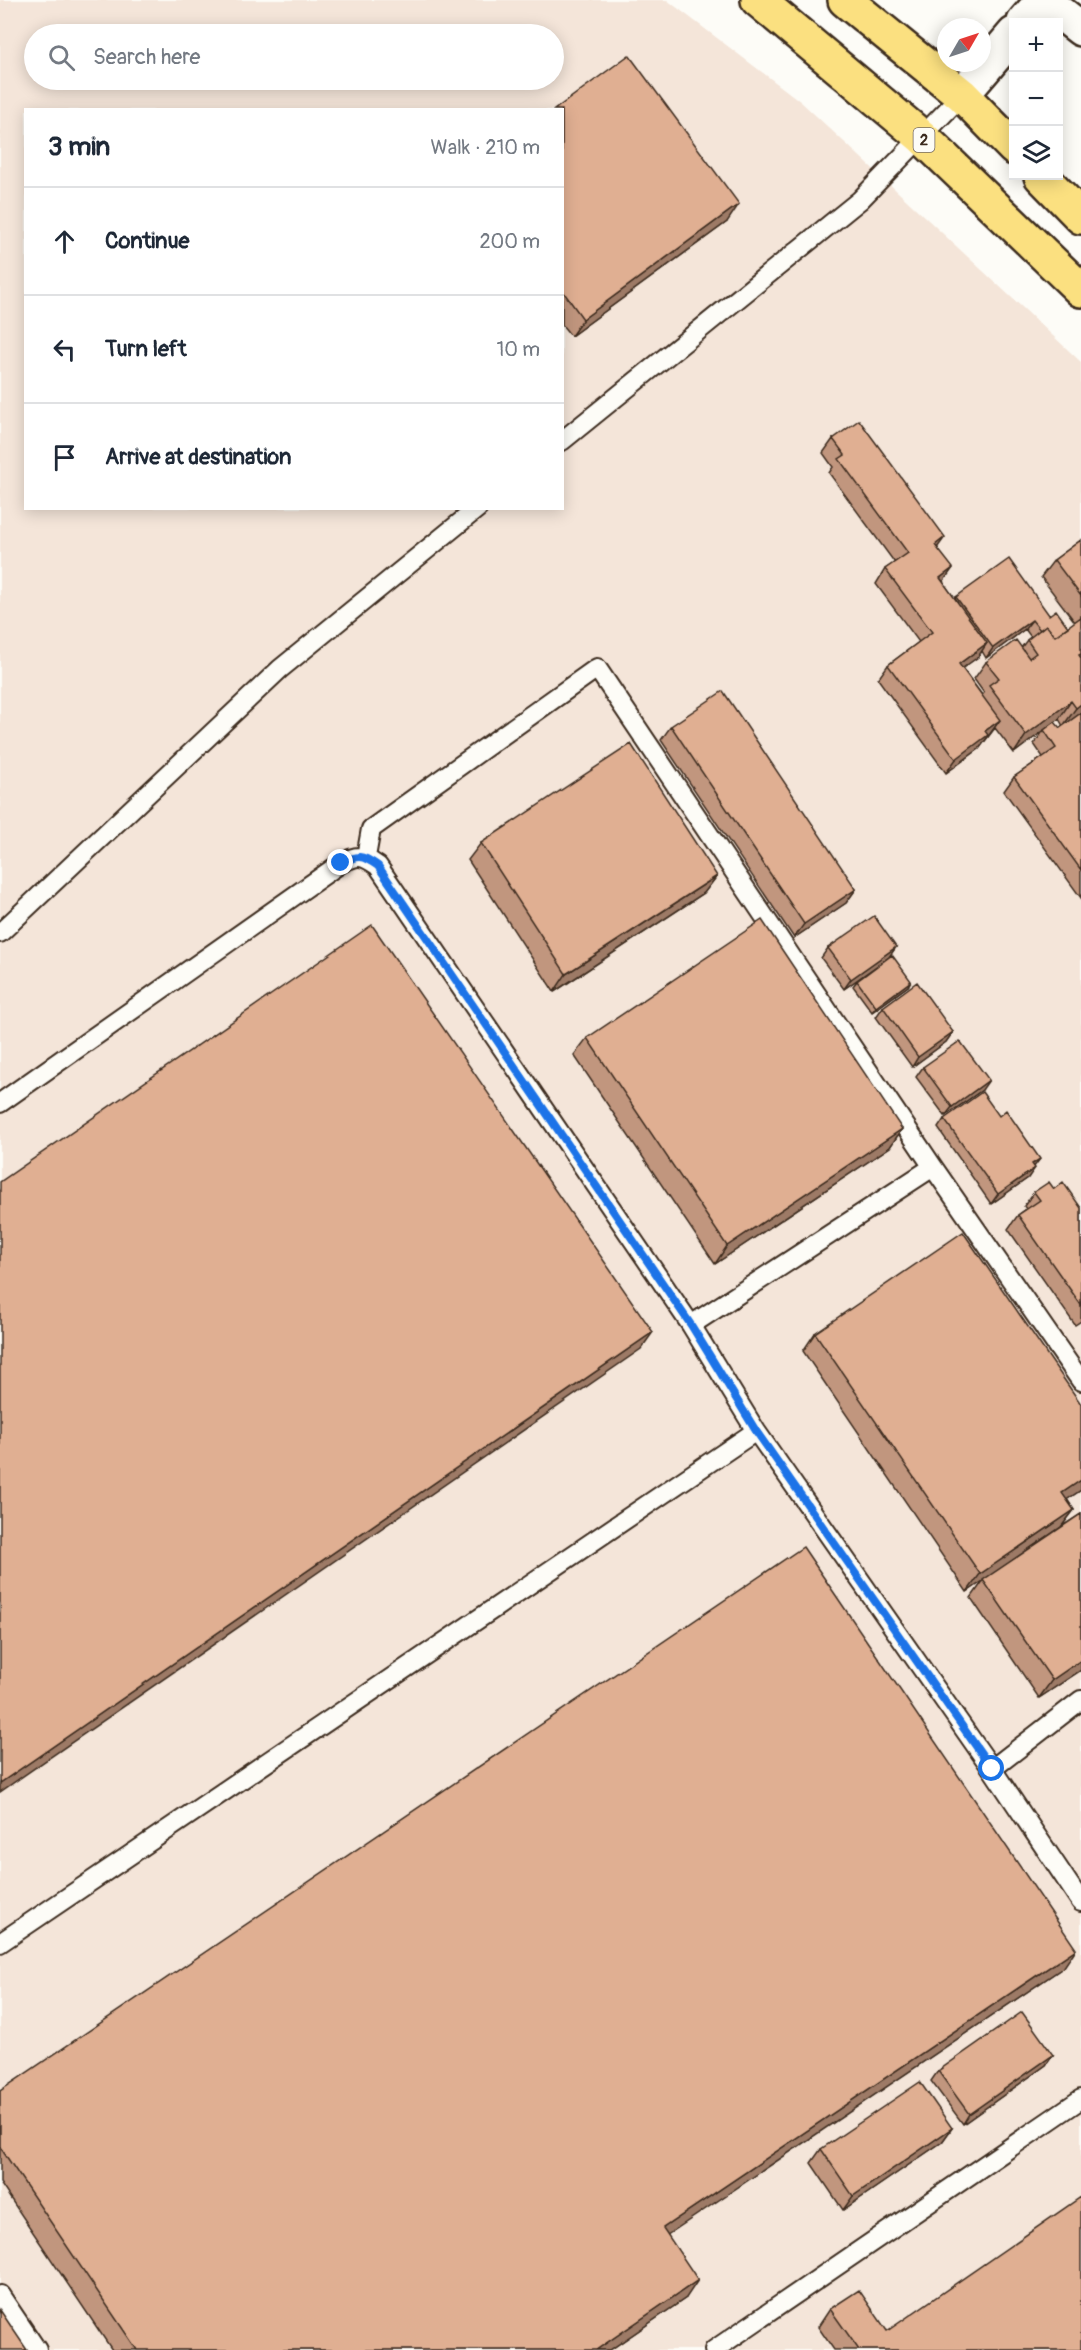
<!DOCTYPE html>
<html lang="en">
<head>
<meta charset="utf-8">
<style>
	:root { --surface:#fff; --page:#f6f6f7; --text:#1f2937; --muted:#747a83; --line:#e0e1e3 }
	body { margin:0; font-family:Pangolin,sans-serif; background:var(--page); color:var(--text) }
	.controls { position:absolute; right:18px; top:18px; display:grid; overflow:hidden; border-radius:0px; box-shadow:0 3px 15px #0003 }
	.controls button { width:54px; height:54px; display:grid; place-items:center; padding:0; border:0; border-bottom:2px solid var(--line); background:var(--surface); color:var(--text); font:30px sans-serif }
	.compass { position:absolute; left:937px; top:18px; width:54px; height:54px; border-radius:50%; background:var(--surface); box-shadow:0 3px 15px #0003; rotate:51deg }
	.stop { position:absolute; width:18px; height:18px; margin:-14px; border:4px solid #1a73e8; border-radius:50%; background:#fff }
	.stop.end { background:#1a73e8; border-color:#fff; box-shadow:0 2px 6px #0008 }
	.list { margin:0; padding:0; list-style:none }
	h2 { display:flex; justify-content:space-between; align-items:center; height:78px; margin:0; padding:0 24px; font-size:26px }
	h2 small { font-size:20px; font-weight:400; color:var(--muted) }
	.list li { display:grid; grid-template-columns:39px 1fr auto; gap:18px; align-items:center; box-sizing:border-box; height:108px; padding:0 24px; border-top:2px solid var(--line) }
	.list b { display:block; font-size:22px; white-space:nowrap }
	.list em { font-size:20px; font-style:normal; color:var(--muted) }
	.icon { flex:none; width:33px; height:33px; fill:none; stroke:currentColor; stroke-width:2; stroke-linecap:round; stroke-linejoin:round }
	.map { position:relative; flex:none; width:1081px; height:2350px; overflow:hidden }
	.search { position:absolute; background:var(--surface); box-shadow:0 3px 15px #0003; left:24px; top:24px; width:540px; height:66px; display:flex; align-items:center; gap:15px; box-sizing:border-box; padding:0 21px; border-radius:33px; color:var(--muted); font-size:22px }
	.panel { position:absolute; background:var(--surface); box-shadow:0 3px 15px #0003; left:24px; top:108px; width:540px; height:402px; border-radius:0px }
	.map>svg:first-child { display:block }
	.built { fill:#f4e5d9; fill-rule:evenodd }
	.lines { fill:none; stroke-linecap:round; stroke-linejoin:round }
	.lane-casing { stroke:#3b2a1e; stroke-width:22 }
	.street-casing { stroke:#3b2a1e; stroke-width:38 }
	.secondary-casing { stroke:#3b2a1e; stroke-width:38 }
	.primary-casing { stroke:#3b2a1e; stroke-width:38 }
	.lane { stroke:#fdfcf7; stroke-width:18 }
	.street { stroke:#fdfcf7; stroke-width:33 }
	.secondary { stroke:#fdfcf7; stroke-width:33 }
	.primary { stroke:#fbe080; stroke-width:33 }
	.wall { fill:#c1967e; stroke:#3b2a1e; stroke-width:1.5; fill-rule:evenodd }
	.shaded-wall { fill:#9d7a66; stroke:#3b2a1e; stroke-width:1.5 }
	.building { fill:#e0af92; stroke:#3b2a1e; stroke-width:1.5 }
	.route { stroke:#1a73e8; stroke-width:8 }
	.labels { text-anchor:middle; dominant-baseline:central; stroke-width:4.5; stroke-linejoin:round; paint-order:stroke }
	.shield { fill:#fdfcf7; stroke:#75695f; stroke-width:1.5 }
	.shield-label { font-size:15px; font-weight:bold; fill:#3b2a1e }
</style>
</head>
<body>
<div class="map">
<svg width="1081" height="2350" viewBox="0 0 1081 2350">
	<rect width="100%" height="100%" fill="#fdfcf7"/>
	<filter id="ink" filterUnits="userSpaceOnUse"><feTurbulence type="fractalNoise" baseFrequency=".0167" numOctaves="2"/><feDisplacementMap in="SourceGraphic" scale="12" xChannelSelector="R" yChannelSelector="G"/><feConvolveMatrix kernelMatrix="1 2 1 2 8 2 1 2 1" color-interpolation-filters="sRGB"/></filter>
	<g filter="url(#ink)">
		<path class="built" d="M 0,0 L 667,0 L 800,101 L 1081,362 L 1081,2350 L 0,2350 ZM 34,34 L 554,34 L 554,80 L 34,80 ZM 26,110 L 562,110 L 562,508 L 26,508 Z"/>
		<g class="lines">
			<g class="lane-casing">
				<path id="lane" d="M 562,441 L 860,200 L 962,95
					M 366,857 L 371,829 L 597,668 L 933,1167 L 1081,1381
					M 0,933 L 280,669 L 478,508
					M 0,1103 L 341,863 C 358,855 361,854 378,866 L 691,1325 L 756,1431 L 992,1769 L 1081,1902
					M 691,1325 L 933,1167
					M 992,1769 L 1081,1700
					M 0,1943 L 756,1431
					M 0,2295 L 37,2350
					M 714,2350 L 1081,2099"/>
			</g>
			<g class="street-casing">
				<path id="street" d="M 1044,0 L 1081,29"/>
			</g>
			<g class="secondary-casing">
				<path id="secondary" d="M 1024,22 L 1043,0
					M 962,95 L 1014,34"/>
			</g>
			<g class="primary-casing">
				<path id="primary" d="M 758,0 L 922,137 L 1081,290
					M 845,0 L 962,95 L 1014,148
					M 1041,176 L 1081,217"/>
			</g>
			<use href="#lane" class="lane"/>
			<use href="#street" class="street"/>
			<use href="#secondary" class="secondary"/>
			<use href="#primary" class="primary"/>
		</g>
		<path class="wall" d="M 562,110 L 727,222 L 571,336 L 562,325 Z
			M 833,439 L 938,548 L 943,582 L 955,599 L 956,597 L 1049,615 L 1068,627 L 1075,622 L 1041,577 L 1054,560 L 1081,540 L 1081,898 L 1004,791 L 1014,777 L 1043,757 L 1034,744 L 1044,730 L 1060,728 L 1063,726 L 1059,719 L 1014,753 L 995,728 L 979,749 L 946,773 L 878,679 L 888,665 L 919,642 L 876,584 L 885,569 L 895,563 L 829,473 L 833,467 L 823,453 ZM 1025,629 L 1031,637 L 1027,640 L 1021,648 L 986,662 L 974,679 L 984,693 L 982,695 L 962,668 L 978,657 L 982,651 L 986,658 Z
			M 671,726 L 856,889 L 846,903 L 794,938 L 661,740 Z
			M 481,843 L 717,876 L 704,893 L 554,992 L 468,860 Z
			M 896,947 L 889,957 L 844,989 L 821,958 L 828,948 Z
			M 857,981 L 908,986 L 872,1012 L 853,986 Z
			M 883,1007 L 953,1032 L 946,1042 L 912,1067 L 876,1017 Z
			M 587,1038 L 902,1129 L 890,1147 L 715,1264 L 574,1055 Z
			M 923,1067 L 982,1090 L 945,1116 L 916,1077 Z
			M 944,1119 L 1034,1167 L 1028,1178 L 991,1204 L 938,1128 Z
			M 1054,1189 L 1081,1208 L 1081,1321 L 1075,1325 L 1008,1229 L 1018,1215 L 1026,1209 L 1024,1206 L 1034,1192 Z
			M 815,1333 L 1081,1490 L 1067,1499 L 1074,1510 L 1061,1527 L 1081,1514 L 1081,1670 L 1039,1698 L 971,1598 L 983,1581 L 967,1592 L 803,1351 Z
			M 1064,1967 L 667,2234 L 686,2298 L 610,2350 L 112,2350 L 0,2183 L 0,2091 Z
			M 1053,2055 L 1046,2065 L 963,2124 L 931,2081 L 938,2071 Z
			M 952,2128 L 942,2142 L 843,2210 L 811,2163 L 821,2149 Z
			M 830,2309 L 887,2331 L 1081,2350 L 834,2350 L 818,2327 Z"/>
		<path class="shaded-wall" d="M 739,204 L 727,222 L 571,336 L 583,319 Z
			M 945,537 L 935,551 L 935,545 Z
			M 953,568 L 943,582 L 940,578 Z
			M 1032,620 L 1025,629 L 986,658 L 993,648 Z
			M 987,643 L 978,657 L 949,678 L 959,664 Z
			M 1071,701 L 1059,719 L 1014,753 L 1026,735 Z
			M 1081,704 L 1081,713 L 1063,726 L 1076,708 Z
			M 1000,720 L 979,749 L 946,773 L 956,759 L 985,731 Z
			M 717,876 L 704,893 L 554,992 L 566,974 Z
			M 856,889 L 846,903 L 794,938 L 804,924 Z
			M 896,947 L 889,957 L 844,989 L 851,979 Z
			M 911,981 L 908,986 L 872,1012 L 876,1007 Z
			M 953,1032 L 946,1042 L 912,1067 L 918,1057 Z
			M 989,1080 L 982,1090 L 945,1116 L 952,1107 Z
			M 902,1129 L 890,1147 L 715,1264 L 727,1246 Z
			M 1040,1159 L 1033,1168 L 1032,1164 Z
			M 1035,1168 L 1028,1178 L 991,1204 L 998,1194 Z
			M 653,1332 L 641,1349 L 0,1792 L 0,1783 Z
			M 1081,1480 L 1081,1490 L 1050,1511 L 1062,1493 Z
			M 1074,1510 L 1061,1527 L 967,1592 L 980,1574 Z
			M 1081,1660 L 1081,1670 L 1039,1698 L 1052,1680 Z
			M 1076,1949 L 1064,1967 L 651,2246 L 663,2228 Z
			M 1053,2055 L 1046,2065 L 963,2124 L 969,2114 Z
			M 952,2128 L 942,2142 L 843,2210 L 853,2196 Z
			M 698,2280 L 686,2298 L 610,2350 L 596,2350 Z"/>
		<path class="building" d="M 629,55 L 739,204 L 583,319 L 562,290 L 562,110 L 554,110 Z
			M 859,420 L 945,537 L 935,545 L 953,568 L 940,578 L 987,643 L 959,664 L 1000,720 L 985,731 L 988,735 L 956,759 L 888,665 L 932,632 L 885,569 L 908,553 L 839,459 L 845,455 L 833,439 Z
			M 1081,540 L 1081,596 L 1054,560 Z
			M 1009,559 L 1049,615 L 1056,610 L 1068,627 L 1055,636 L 1046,625 L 1040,630 L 1032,620 L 993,648 L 956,597 Z
			M 1081,617 L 1081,654 L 1079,655 L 1081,658 L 1081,704 L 1076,708 L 1071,701 L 1026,735 L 989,685 L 999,678 L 986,662 L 1016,640 L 1029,658 L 1036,653 L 1027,640 L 1046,625 L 1055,636 Z
			M 723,691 L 856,889 L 804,924 L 671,726 Z
			M 1081,713 L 1081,870 L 1014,777 L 1056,748 L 1044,730 L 1055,722 L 1060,728 Z
			M 631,744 L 717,876 L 566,974 L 481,843 Z
			M 874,916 L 896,947 L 851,979 L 828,948 Z
			M 762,920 L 902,1129 L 727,1246 L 587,1038 Z
			M 372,925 L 653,1332 L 0,1783 L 0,1182 Z
			M 892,955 L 911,981 L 876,1007 L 857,981 Z
			M 917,982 L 953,1032 L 918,1057 L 883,1007 Z
			M 960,1041 L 989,1080 L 952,1107 L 923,1067 Z
			M 982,1092 L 999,1116 L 1006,1110 L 1040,1159 L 1032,1164 L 1035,1168 L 998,1194 L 944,1119 Z
			M 1049,1182 L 1054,1189 L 1063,1182 L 1081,1208 L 1081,1305 L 1018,1215 L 1040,1200 L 1034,1192 Z
			M 963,1232 L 1081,1404 L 1081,1480 L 1062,1493 L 1074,1510 L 980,1574 L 815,1333 Z
			M 1081,1514 L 1081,1660 L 1052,1680 L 983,1580 Z
			M 803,1547 L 1076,1949 L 663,2228 L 698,2280 L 596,2350 L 137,2350 L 0,2147 L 0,2091 Z
			M 1022,2012 L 1053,2055 L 969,2114 L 938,2071 Z
			M 920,2082 L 952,2128 L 853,2196 L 821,2149 Z
			M 1081,2197 L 1081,2350 L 859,2350 L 830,2309 L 859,2290 L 887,2331 Z
			M 0,2310 L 27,2350 L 0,2350 Z"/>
	</g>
	<g class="lines" filter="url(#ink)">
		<path class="route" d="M 341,863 C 358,855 361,854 378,866 L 691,1325 L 756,1431 L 992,1769"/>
	</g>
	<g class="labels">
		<rect class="shield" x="913.5" y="128" width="21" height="24" rx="4.5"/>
		<g class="shield-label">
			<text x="924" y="140">2</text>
		</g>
	</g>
</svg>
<div class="controls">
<button>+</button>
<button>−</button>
<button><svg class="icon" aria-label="layers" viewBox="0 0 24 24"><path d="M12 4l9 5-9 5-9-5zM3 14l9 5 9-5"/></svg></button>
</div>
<svg class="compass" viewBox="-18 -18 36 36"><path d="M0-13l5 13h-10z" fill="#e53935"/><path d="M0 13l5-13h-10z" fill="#747a83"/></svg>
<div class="stop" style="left:992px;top:1769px"></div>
<div class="stop end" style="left:341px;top:863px"></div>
<div class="search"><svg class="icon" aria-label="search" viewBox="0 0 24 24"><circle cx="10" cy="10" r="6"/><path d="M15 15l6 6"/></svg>Search here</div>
<section class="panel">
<h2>3 min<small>Walk · 210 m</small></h2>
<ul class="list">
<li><svg class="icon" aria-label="ahead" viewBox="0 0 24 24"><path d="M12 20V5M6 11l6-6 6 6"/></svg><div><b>Continue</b></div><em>200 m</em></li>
<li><svg class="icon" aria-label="left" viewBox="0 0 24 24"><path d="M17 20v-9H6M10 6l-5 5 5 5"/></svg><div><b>Turn left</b></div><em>10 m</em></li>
<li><svg class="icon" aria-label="arrive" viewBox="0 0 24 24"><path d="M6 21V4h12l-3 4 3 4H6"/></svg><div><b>Arrive at destination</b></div></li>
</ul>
</section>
</div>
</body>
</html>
